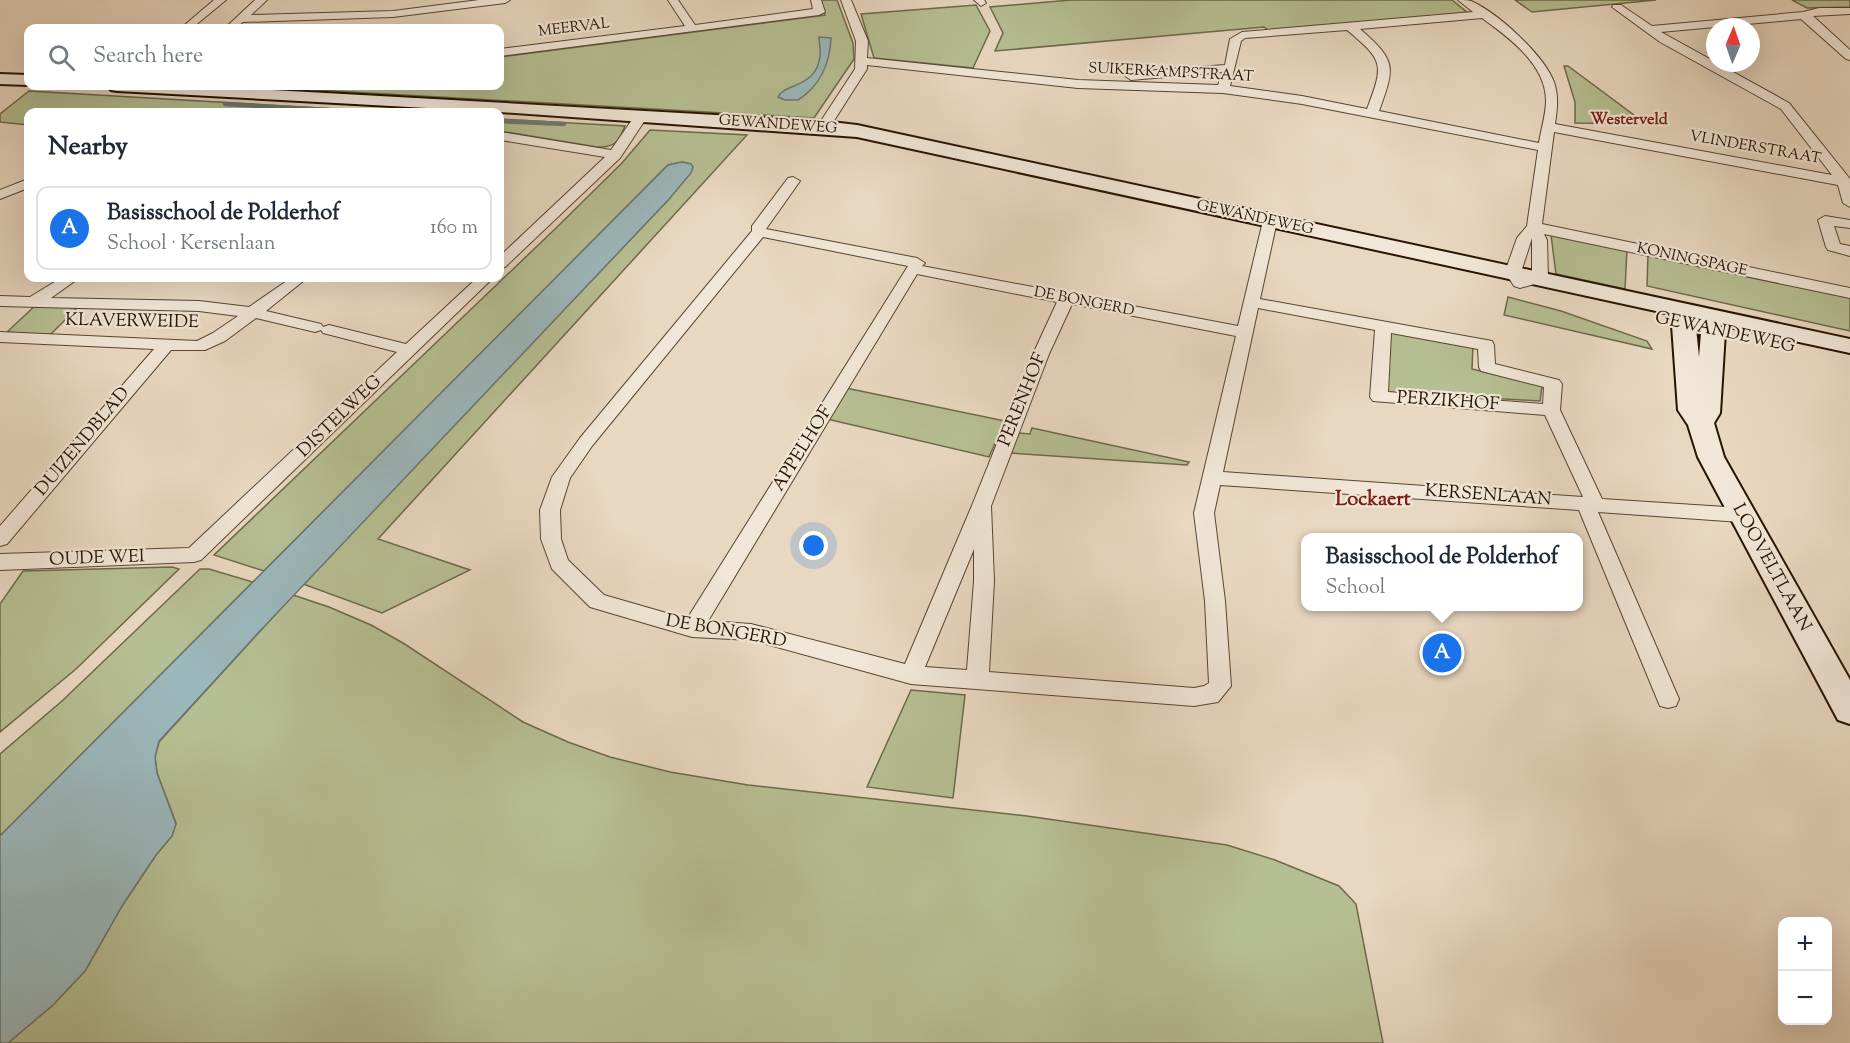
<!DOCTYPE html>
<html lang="en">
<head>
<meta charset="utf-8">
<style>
	:root { --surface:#fff; --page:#f6f6f7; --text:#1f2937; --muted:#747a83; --line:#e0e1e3; --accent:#1a73e8 }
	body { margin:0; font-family:"Sorts Mill Goudy",serif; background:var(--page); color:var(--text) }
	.controls { position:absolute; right:18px; bottom:18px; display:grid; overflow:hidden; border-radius:12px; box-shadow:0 6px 24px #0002 }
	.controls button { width:54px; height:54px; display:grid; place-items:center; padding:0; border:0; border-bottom:2px solid var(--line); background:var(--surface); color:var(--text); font:30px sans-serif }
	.compass { position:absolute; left:1706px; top:18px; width:54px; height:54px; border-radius:50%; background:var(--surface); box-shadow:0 6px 24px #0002; rotate:2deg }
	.you { position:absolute; left:814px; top:546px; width:21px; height:21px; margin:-15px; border:4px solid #fff; border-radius:50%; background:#1a73e8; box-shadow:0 0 0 9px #1a73e833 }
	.badge { display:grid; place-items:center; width:39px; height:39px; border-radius:50%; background:var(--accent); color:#fff; font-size:20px; font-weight:700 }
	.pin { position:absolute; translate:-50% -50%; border:3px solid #fff; box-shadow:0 2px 6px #0006 }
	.popup { position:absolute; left:1301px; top:533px; width:282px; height:78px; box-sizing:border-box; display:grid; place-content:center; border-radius:12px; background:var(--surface); filter:drop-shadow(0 2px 4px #0005); font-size:20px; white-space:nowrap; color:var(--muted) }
	.popup b { font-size:22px; color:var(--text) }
	.popup::after { content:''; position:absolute; left:50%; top:100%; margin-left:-12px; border:12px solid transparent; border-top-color:var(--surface) }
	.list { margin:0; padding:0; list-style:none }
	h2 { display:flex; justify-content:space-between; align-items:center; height:78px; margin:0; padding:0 24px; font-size:26px }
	h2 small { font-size:20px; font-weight:400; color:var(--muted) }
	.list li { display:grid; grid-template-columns:39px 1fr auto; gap:18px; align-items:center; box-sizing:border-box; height:84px; margin:0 12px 12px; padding:0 12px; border:2px solid var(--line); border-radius:12px }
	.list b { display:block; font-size:22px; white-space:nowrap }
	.list p { margin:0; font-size:20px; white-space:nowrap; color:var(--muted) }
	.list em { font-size:20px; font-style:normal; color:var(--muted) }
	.icon { flex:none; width:33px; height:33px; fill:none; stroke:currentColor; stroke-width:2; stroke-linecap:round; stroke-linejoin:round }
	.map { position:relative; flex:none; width:1850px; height:1043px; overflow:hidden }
	.search { position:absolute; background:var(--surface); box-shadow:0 6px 24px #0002; left:24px; top:24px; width:480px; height:66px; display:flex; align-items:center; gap:15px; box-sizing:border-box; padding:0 21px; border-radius:12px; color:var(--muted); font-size:22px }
	.panel { position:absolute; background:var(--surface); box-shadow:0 6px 24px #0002; left:24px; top:108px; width:480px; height:174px; border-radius:12px }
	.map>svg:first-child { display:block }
	.green { fill:#b6bf93; stroke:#6e694a; stroke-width:1.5 }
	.water { fill:#9bb8bc; stroke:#6d7671; stroke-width:1.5 }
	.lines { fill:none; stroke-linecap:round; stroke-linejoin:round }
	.stream { stroke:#6d7671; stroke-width:4.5 }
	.street-casing { stroke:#584430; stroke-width:2 }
	.secondary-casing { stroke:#271300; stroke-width:4 }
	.street { fill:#f1e6d7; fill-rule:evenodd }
	.secondary { fill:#f1e6d7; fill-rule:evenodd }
	.labels { text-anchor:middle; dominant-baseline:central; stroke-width:4.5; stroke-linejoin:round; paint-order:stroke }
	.far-street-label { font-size:15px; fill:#271300; stroke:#f1e6d7 }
	.far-neighbourhood-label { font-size:16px; font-weight:bold; fill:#7a1f14; stroke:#f1e6d7 }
	.street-label { font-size:18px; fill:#271300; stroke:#f1e6d7 }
	.neighbourhood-label { font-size:20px; font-weight:bold; fill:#7a1f14; stroke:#f1e6d7 }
</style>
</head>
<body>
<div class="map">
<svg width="1850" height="1043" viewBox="0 0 1850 1043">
	<rect width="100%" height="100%" fill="#e9d8c1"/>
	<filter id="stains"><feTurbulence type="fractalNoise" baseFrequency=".00333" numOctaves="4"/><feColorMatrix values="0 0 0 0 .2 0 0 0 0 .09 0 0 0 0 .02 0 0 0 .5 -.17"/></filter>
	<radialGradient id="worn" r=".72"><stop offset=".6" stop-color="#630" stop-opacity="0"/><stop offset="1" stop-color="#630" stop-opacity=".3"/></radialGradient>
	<path class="green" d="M 821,0 L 837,0 L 853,43 L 854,59 L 814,118 L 245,86 L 500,86 L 500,57 L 825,15 Z
		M 1071,0 L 1452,0 L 1468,13 L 1268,30 L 1264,27 L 995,51 L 1003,33 L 990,7 Z
		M 1515,0 L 1656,0 L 1532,12 Z
		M 1792,0 L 1850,0 L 1850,7 L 1807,8 Z
		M 976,5 L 990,31 L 973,68 L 874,58 L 861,14 Z
		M 1564,66 L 1568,66 L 1646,124 L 1575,123 L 1575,102 Z
		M 29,91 L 387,112 L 28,112 L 28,125 L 0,122 L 0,114 Z
		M 500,119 L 625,126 C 619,141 615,148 597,147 L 500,131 Z
		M 650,130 L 747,135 L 378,539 L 470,570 L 382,613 L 303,584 L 670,198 L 690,164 L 682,162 L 668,165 L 264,571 L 214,555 L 555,229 L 622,163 Z
		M 1551,235 L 1627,249 L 1625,289 L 1556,274 Z
		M 1648,254 L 1850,296 L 1850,331 L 1647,286 Z
		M 1508,297 L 1561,311 L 1647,341 L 1652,349 L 1504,315 Z
		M 38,303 L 80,305 L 50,335 L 7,332 Z
		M 1387,330 L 1473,345 L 1472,369 L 1542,386 L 1540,401 L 1382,392 Z
		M 846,388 L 1005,421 L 989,457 L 827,419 Z
		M 1032,428 L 1189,462 L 1187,465 L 1010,453 L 1019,433 L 1030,434 Z
		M 172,567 L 179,569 L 76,669 L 0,732 L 0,604 L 23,571 Z
		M 200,569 L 209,569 L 253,582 L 0,836 L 0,754 L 62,701 Z
		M 293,595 L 329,607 L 371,625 L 403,643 L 523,722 L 568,742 L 610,757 L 670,772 L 748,785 L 1027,816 L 1227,845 L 1275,860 L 1339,886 L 1356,904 L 1383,1043 L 8,1043 L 53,1005 L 85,971 L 122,906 L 156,855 L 172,836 L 176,823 L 157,773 L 155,757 L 159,742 Z
		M 911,690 L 965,695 L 953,798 L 867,787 Z"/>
	<path class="water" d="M 819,37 L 831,38 C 830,63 820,86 798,100 L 785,100 L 778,97 C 784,83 817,88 820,56 C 821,50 819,44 819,37 Z
		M 682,162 L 691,164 L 693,167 L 691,173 L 670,198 L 259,632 L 159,741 L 155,757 L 157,773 L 176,824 L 172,836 L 156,855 L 122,906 L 85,971 L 53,1005 L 8,1043 L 0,1043 L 0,836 L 668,165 Z"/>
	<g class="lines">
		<path class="stream" d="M 225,104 L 364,112
			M 500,121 L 564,124"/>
		<g class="street-casing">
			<path id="street" d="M 214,0 L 226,0 L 192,28 L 181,28 Z
				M 255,0 L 267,0 L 251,15 L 393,11 L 479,0 L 510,0 L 505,3 L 393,17 L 243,22 L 236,28 L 225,28 Z
				M 668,0 L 678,0 L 695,25 L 813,9 L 811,0 L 821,0 L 825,12 L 819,15 L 500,56 L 500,49 L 685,26 Z
				M 841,0 L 851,0 L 868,41 L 867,58 L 1078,80 L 1218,85 L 1223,72 L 1131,80 L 1125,76 L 1131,72 L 1225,65 L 1230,39 L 1242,32 L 1473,12 L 1458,0 C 1462,0 1468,0 1471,1 C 1498,13 1544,55 1554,82 C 1559,97 1557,110 1555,124 L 1832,175 L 1781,109 L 1660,42 L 1612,7 L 1613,5 L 1621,5 L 1652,26 L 1803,12 L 1819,8 L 1850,8 L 1850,14 L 1813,16 L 1850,50 L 1850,60 L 1846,59 L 1801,19 L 1661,32 L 1789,103 L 1850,179 L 1850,207 L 1843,203 L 1838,185 L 1554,132 L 1542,224 L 1850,288 L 1850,298 L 1544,234 L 1547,240 L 1548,278 L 1545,281 L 1520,288 L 1514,286 L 1505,272 L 1517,238 L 1527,226 L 1538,150 L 1302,104 L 1223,93 L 1078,88 L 867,65 L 867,69 L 828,130 L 818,130 L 817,127 L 855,69 L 856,41 ZM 1482,18 C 1508,37 1546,64 1546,101 C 1546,114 1541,129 1539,143 L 1379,111 C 1395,67 1397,61 1360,29 ZM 1347,30 C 1384,61 1384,64 1367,109 L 1302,96 L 1230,86 L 1241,41 L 1245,38 ZM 1532,238 L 1532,275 L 1524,277 L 1521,272 Z
				M 974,0 L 984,0 L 986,3 L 981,6 Z
				M 641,113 L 647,117 L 620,158 L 505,267 L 500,268 L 500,256 L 605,157 L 500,140 L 500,132 L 611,150 L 636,114 Z
				M 793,177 L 800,181 L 766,229 L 917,258 L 925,263 L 922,266 L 1238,326 L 1263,221 L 1265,218 L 1275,218 L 1277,221 L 1260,299 L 1492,341 L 1494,345 L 1495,364 L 1559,380 L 1562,384 L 1560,410 L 1602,499 L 1741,508 L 1748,510 L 1751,515 L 1748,520 L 1741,522 L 1598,512 L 1679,699 L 1676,706 L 1668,708 L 1660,706 L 1657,699 L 1579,510 L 1220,485 L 1214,513 L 1225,601 L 1231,686 L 1218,702 L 1194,706 L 911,684 L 751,640 L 692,637 L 590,607 L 552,569 L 541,539 L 540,510 L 552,477 L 580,438 L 752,231 L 752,226 L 788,178 ZM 763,237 L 908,266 L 687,619 L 604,595 L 568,560 L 561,539 L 560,510 L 570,478 L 592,446 ZM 917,274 L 1057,302 L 1033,354 L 973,503 L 905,664 L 751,624 L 708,621 ZM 1072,304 L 1236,336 L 1194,513 L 1205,601 L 1209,683 L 1204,686 L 1194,688 L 989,672 L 994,581 L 991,506 L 1049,354 ZM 1258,308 L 1375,330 L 1370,397 L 1373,401 L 1545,415 L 1583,497 L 1223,472 ZM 1391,333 L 1478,349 L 1479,367 L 1481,371 L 1544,387 L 1543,404 L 1388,392 ZM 974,549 L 974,581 L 967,670 L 925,667 Z
				M 28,179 L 28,188 L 0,199 L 0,190 Z
				M 1825,216 L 1850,220 L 1850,228 L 1834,226 L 1840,244 L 1850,246 L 1850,256 L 1828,250 L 1826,247 L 1818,220 Z
				M 61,278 L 79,278 L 51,298 L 199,301 L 249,307 L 291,278 L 307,278 L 266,311 L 321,324 L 323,327 L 329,325 L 406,344 L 477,278 L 493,278 L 201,560 L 194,562 L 0,570 L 0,554 L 189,548 L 397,352 L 323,333 L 321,330 L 315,332 L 256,318 L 225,341 L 205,350 L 171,350 L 7,544 L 0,546 L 0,526 L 154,349 L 0,342 L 0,332 L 197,341 L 213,333 L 238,316 L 199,311 L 0,306 L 0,296 L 30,297 Z"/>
		</g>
		<g class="secondary-casing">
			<path id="secondary" d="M 0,74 L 28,75 L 28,85 L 0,84 Z
				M 108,86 L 202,86 L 823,121 L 857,125 L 1850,339 L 1850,353 L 1720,325 L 1725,332 L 1720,413 L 1714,423 L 1724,457 L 1850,680 L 1850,724 L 1838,720 L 1698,457 L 1688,425 L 1678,410 L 1672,325 L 1679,316 L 857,137 L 500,112 L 117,91 L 111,90 ZM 1696,328 L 1701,333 L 1699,357 Z"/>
		</g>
		<use href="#street" class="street"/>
		<use href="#secondary" class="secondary"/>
	</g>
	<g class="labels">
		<g class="far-street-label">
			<text transform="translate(574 28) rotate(-7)">MEERVAL</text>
			<text transform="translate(1171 73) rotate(3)">SUIKERKAMPSTRAAT</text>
			<text transform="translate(778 125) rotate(4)">GEWANDEWEG</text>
			<text transform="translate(1755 148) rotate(10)">VLINDERSTRAAT</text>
			<text transform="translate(1255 218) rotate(12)">GEWANDEWEG</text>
			<text transform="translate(1692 260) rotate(12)">KONINGSPAGE</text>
			<text transform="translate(1084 302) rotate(11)">DE BONGERD</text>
		</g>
		<g class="far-neighbourhood-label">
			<text x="1629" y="120">Westerveld</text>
		</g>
		<g class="street-label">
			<text transform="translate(132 322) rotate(1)">KLAVERWEIDE</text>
			<text transform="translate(1725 333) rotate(12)">GEWANDEWEG</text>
			<text transform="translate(1023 400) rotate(-68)">PERENHOF</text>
			<text transform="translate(1448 402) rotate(4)">PERZIKHOF</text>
			<text transform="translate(340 417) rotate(-44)">DISTELWEG</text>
			<text transform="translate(83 442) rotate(-50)">DUIZENDBLAD</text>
			<text transform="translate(803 449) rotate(-58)">APPELHOF</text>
			<text transform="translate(1488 496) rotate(4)">KERSENLAAN</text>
			<text transform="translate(97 559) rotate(-2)">OUDE WEI</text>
			<text transform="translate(1771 568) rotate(61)">LOOVELTLAAN</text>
			<text transform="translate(726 632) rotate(10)">DE BONGERD</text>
		</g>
		<g class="neighbourhood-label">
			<text x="1373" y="500">Lockaert</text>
		</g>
	</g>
	<rect width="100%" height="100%" filter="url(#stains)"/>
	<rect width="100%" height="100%" fill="url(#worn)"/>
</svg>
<div class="controls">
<button>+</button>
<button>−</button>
</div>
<svg class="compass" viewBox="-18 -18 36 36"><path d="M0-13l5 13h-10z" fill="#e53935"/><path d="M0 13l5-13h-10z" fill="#747a83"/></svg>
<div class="you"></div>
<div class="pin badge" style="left:1442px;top:653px">A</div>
<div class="popup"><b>Basisschool de Polderhof</b>School</div>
<div class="search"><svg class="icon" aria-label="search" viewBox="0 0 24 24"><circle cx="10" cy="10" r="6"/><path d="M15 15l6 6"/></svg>Search here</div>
<section class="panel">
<h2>Nearby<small></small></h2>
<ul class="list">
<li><span class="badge">A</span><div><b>Basisschool de Polderhof</b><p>School · Kersenlaan</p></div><em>160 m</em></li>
</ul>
</section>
</div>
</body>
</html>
